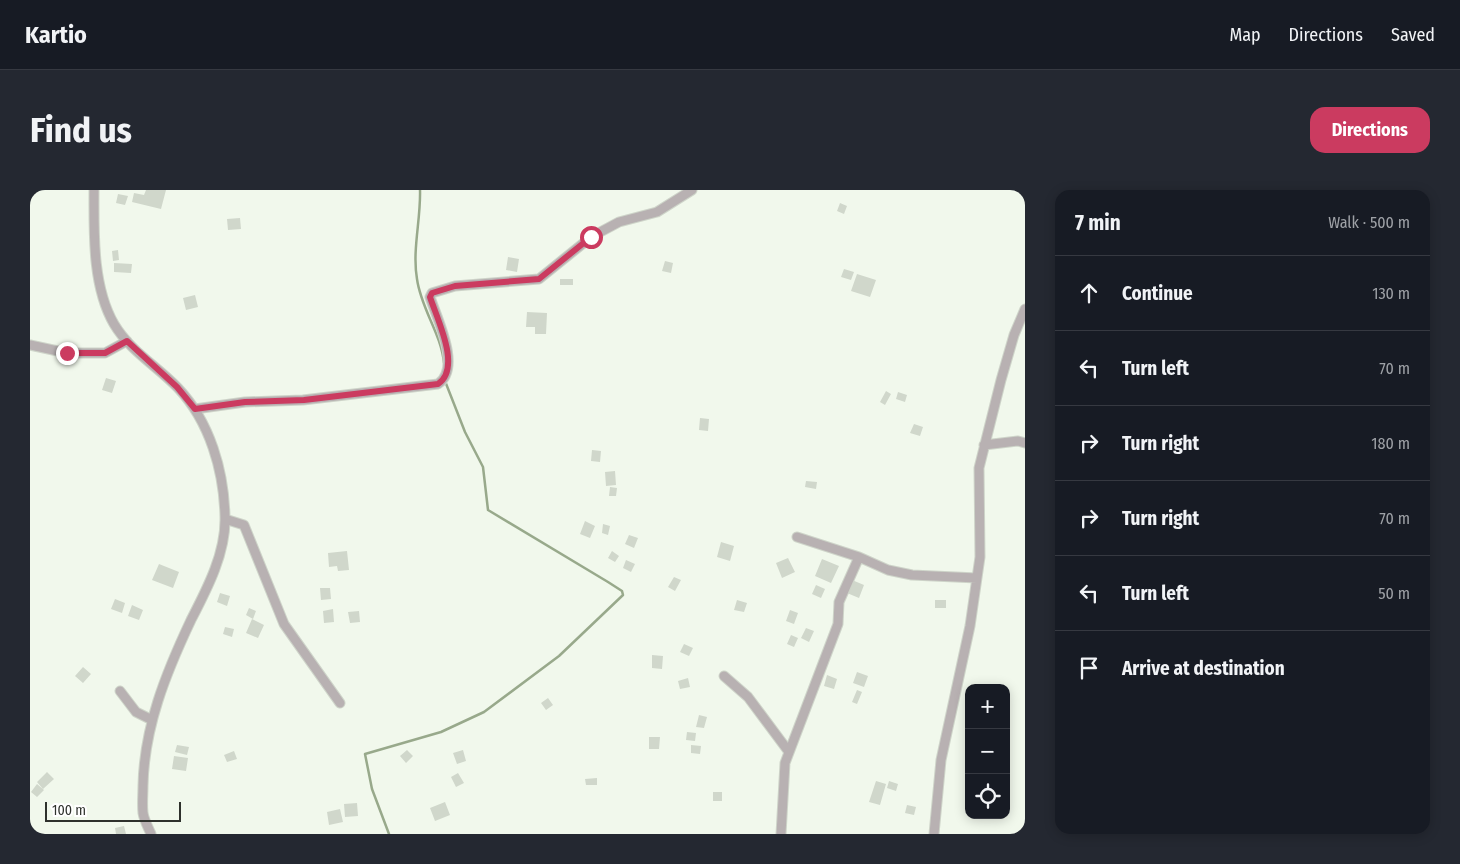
<!DOCTYPE html>
<html lang="en">
<head>
<meta charset="utf-8">
<style>
	:root { --surface:#171b24; --page:#242831; --text:#f1f3f6; --muted:#9ea1a6; --line:#363941; --accent:#cb3b60 }
	body { margin:0; font-family:"Fira Sans Condensed",sans-serif; background:var(--page); color:var(--text) }
	.controls { position:absolute; right:15px; bottom:15px; display:grid; overflow:hidden; border-radius:10px; box-shadow:0 2px 12px #0003 }
	.controls button { width:45px; height:45px; display:grid; place-items:center; padding:0; border:0; border-bottom:1px solid var(--line); background:var(--surface); color:var(--text); font:25px sans-serif }
	.scale { position:absolute; left:15px; bottom:12px; width:136px; box-sizing:border-box; padding-left:5px; border:2px solid #2e312c; border-top:0; font-size:14px; line-height:18px; white-space:nowrap; color:#2e312c; -webkit-text-stroke:4px #fff; paint-order:stroke }
	.stop { position:absolute; width:15px; height:15px; margin:-11px; border:4px solid #cb3b60; border-radius:50%; background:#fff }
	.stop.end { background:#cb3b60; border-color:#fff; box-shadow:0 1px 5px #0008 }
	.list { margin:0; padding:0; list-style:none }
	h2 { display:flex; justify-content:space-between; align-items:center; height:65px; margin:0; padding:0 20px; font-size:21px }
	h2 small { font-size:16px; font-weight:400; color:var(--muted) }
	.list li { display:grid; grid-template-columns:32px 1fr auto; gap:15px; align-items:center; box-sizing:border-box; height:75px; padding:0 20px; border-top:1px solid var(--line) }
	.list b { display:block; font-size:19px; white-space:nowrap }
	.list em { font-size:16px; font-style:normal; color:var(--muted) }
	.icon { flex:none; width:28px; height:28px; fill:none; stroke:currentColor; stroke-width:2; stroke-linecap:round; stroke-linejoin:round }
	.map { position:relative; flex:none; width:995px; height:644px; overflow:hidden; border-radius:15px }
	header { display:flex; align-items:center; gap:30px; box-sizing:border-box; height:70px; padding:0 25px; background:var(--surface); border-bottom:1px solid var(--line) }
	header strong { font-size:24px }
	nav { display:flex; gap:28px; margin-inline-start:auto; font-size:18px }
	.intro { display:flex; align-items:center; justify-content:space-between; box-sizing:border-box; height:120px; padding:0 30px }
	h1 { margin:0; font-size:35px }
	.button { padding:12px 22px; border-radius:15px; background:var(--accent); color:#fff; font-size:18px; font-weight:700 }
	main { display:flex; gap:30px; padding:0 30px }
	aside { flex:1; background:var(--surface); border-radius:15px; box-shadow:0 2px 12px #0003 }
	.map>svg:first-child { display:block }
	.lines { fill:none; stroke-linecap:round; stroke-linejoin:round }
	.stream { stroke:#98a98b; stroke-width:2.5 }
	.building { fill:#d0d7cb }
	.minor-casing { stroke:#ced4c9; stroke-width:11 }
	.minor { stroke:#b8b1b2; stroke-width:9 }
	.route { stroke:#cb3b60; stroke-width:6 }
</style>
</head>
<body>
<header>
<strong>Kartio</strong>
<nav><a>Map</a><a>Directions</a><a>Saved</a></nav>
</header>
<div class="intro"><h1>Find us</h1><a class="button">Directions</a></div>
<main>
<div class="map">
<svg width="995" height="644" viewBox="0 0 995 644">
	<rect width="100%" height="100%" fill="#f1f8ec"/>
	<g class="lines">
		<path class="stream" d="M 390,0 C 391,29 382,60 387,89 C 391,119 411,143 414,173
			M 359,644 L 342,599 L 335,564 L 411,542 L 454,522 L 529,466 L 593,405 L 592,401 L 578,392 L 458,320 L 453,277 L 435,242 L 415,191"/>
	</g>
	<path class="building" d="M 116,0 L 136,0 L 131,19 L 102,12 L 104,3 L 114,5 Z
		M 88,4 L 98,6 L 95,15 L 86,13 Z
		M 810,13 L 817,16 L 814,24 L 807,21 Z
		M 210,28 L 211,39 L 198,40 L 197,29 Z
		M 88,60 L 89,70 L 83,71 L 82,61 Z
		M 478,67 L 489,69 L 487,82 L 476,80 Z
		M 635,71 L 643,73 L 641,83 L 632,81 Z
		M 84,73 L 102,74 L 101,83 L 84,82 Z
		M 814,79 L 824,82 L 821,90 L 811,87 Z
		M 827,84 L 846,90 L 840,107 L 821,101 Z
		M 530,89 L 543,89 L 543,95 L 530,95 Z
		M 165,105 L 168,117 L 156,120 L 153,108 Z
		M 497,122 L 517,123 L 516,144 L 505,144 L 505,137 L 496,137 Z
		M 76,188 L 86,191 L 82,203 L 72,200 Z
		M 856,201 L 861,204 L 855,215 L 850,212 Z
		M 868,202 L 877,205 L 875,212 L 866,209 Z
		M 670,228 L 679,229 L 678,241 L 669,240 Z
		M 884,234 L 893,237 L 890,246 L 880,243 Z
		M 562,260 L 571,261 L 570,272 L 561,271 Z
		M 585,281 L 586,295 L 576,296 L 575,282 Z
		M 776,291 L 787,292 L 786,299 L 775,297 Z
		M 580,297 L 587,298 L 586,306 L 579,306 Z
		M 555,331 L 565,336 L 560,348 L 550,344 Z
		M 573,334 L 580,336 L 578,345 L 572,343 Z
		M 599,345 L 608,348 L 604,358 L 595,354 Z
		M 691,352 L 704,356 L 700,371 L 687,367 Z
		M 317,361 L 319,380 L 308,381 L 307,376 L 299,377 L 298,363 Z
		M 582,361 L 589,366 L 585,372 L 578,368 Z
		M 758,368 L 765,382 L 752,388 L 746,373 Z
		M 792,369 L 809,376 L 801,393 L 785,386 Z
		M 596,370 L 605,374 L 601,382 L 593,378 Z
		M 129,374 L 149,382 L 143,398 L 122,390 Z
		M 644,387 L 651,390 L 645,401 L 638,397 Z
		M 822,390 L 834,395 L 829,408 L 817,403 Z
		M 786,395 L 795,399 L 791,408 L 782,404 Z
		M 290,398 L 300,398 L 301,409 L 291,410 Z
		M 190,403 L 200,406 L 197,416 L 187,412 Z
		M 85,409 L 95,413 L 92,423 L 81,419 Z
		M 707,410 L 717,413 L 714,422 L 704,420 Z
		M 905,410 L 916,410 L 916,418 L 905,418 Z
		M 102,415 L 113,420 L 109,430 L 98,426 Z
		M 219,418 L 226,421 L 223,429 L 216,425 Z
		M 303,419 L 304,432 L 294,433 L 293,421 Z
		M 760,420 L 768,423 L 764,434 L 756,431 Z
		M 329,421 L 330,432 L 320,433 L 318,422 Z
		M 222,429 L 234,435 L 228,448 L 216,443 Z
		M 195,437 L 204,439 L 202,447 L 193,444 Z
		M 776,438 L 784,441 L 779,452 L 771,448 Z
		M 761,445 L 768,448 L 764,457 L 757,454 Z
		M 654,454 L 663,458 L 659,466 L 650,462 Z
		M 622,465 L 633,466 L 632,479 L 622,478 Z
		M 53,477 L 61,484 L 53,493 L 45,486 Z
		M 827,482 L 838,486 L 834,497 L 823,493 Z
		M 797,485 L 807,489 L 804,499 L 794,496 Z
		M 658,488 L 660,497 L 650,499 L 648,491 Z
		M 827,500 L 832,502 L 827,514 L 822,512 Z
		M 518,508 L 523,515 L 516,520 L 511,513 Z
		M 669,525 L 677,527 L 674,538 L 666,537 Z
		M 657,542 L 666,543 L 665,551 L 656,550 Z
		M 619,547 L 630,547 L 629,559 L 619,559 Z
		M 147,555 L 159,557 L 157,565 L 145,562 Z
		M 661,555 L 671,556 L 670,564 L 661,563 Z
		M 377,560 L 383,566 L 376,573 L 370,566 Z
		M 433,560 L 436,571 L 427,574 L 423,563 Z
		M 204,561 L 207,569 L 197,572 L 194,565 Z
		M 144,566 L 158,568 L 156,581 L 142,579 Z
		M 17,582 L 24,589 L 13,599 L 7,592 Z
		M 428,583 L 434,593 L 426,597 L 421,587 Z
		M 567,588 L 567,595 L 556,595 L 555,589 Z
		M 846,591 L 856,594 L 850,615 L 839,612 Z
		M 859,591 L 868,594 L 866,601 L 857,598 Z
		M 7,594 L 14,600 L 7,607 L 1,602 Z
		M 683,602 L 692,602 L 692,611 L 683,611 Z
		M 415,612 L 420,625 L 405,631 L 400,618 Z
		M 327,613 L 328,626 L 315,627 L 314,614 Z
		M 877,615 L 886,617 L 884,625 L 875,623 Z
		M 310,619 L 313,632 L 299,635 L 297,622 Z
		M 94,636 L 96,644 L 86,644 L 85,638 Z"/>
	<g class="lines">
		<g class="minor-casing">
			<path id="minor" d="M 64,0 C 64,42 62,96 84,134 C 100,161 127,176 148,198 C 180,232 194,281 195,327 C 196,363 177,399 161,430 C 136,483 114,537 113,596 C 113,604 112,614 113,623 C 114,630 118,637 121,644
				M 0,155 L 37,163 L 75,163 L 97,151
				M 165,219 L 215,212 L 273,210 L 408,194 C 432,178 407,129 400,107 L 402,103 L 425,96 L 509,89 L 561,47 L 589,32 L 627,22 L 662,0
				M 954,255 L 988,251 L 995,253
				M 195,329 L 214,335 L 254,434 L 310,513
				M 767,347 L 829,367 L 858,380 L 882,385 L 947,388
				M 694,486 L 718,507 L 759,562
				M 90,501 L 106,522 L 122,530
				M 751,644 L 755,573 L 808,434 L 809,412 L 829,367
				M 904,644 L 911,570 L 940,436 L 950,367 L 949,278 L 971,190 L 984,145 L 995,119"/>
		</g>
		<use href="#minor" class="minor"/>
	</g>
	<g class="lines">
		<path class="route" d="M 37,163 L 75,163 L 97,151 L 147,197 L 165,219 L 215,212 L 274,210 L 408,194 C 432,178 407,129 400,107 L 402,103 L 425,96 L 509,89 L 561,47"/>
	</g>
</svg>
<div class="controls">
<button>+</button>
<button>−</button>
<button><svg class="icon" aria-label="locate" viewBox="0 0 24 24"><circle cx="12" cy="12" r="6"/><path d="M12 2v4M12 18v4M2 12h4M18 12h4"/></svg></button>
</div>
<div class="scale">100 m</div>
<div class="stop" style="left:561px;top:47px"></div>
<div class="stop end" style="left:37px;top:163px"></div>
</div>
<aside>
<h2>7 min<small>Walk · 500 m</small></h2>
<ul class="list">
<li><svg class="icon" aria-label="ahead" viewBox="0 0 24 24"><path d="M12 20V5M6 11l6-6 6 6"/></svg><div><b>Continue</b></div><em>130 m</em></li>
<li><svg class="icon" aria-label="left" viewBox="0 0 24 24"><path d="M17 20v-9H6M10 6l-5 5 5 5"/></svg><div><b>Turn left</b></div><em>70 m</em></li>
<li><svg class="icon" aria-label="right" viewBox="0 0 24 24"><path d="M7 20v-9h11M14 6l5 5-5 5"/></svg><div><b>Turn right</b></div><em>180 m</em></li>
<li><svg class="icon" aria-label="right" viewBox="0 0 24 24"><path d="M7 20v-9h11M14 6l5 5-5 5"/></svg><div><b>Turn right</b></div><em>70 m</em></li>
<li><svg class="icon" aria-label="left" viewBox="0 0 24 24"><path d="M17 20v-9H6M10 6l-5 5 5 5"/></svg><div><b>Turn left</b></div><em>50 m</em></li>
<li><svg class="icon" aria-label="arrive" viewBox="0 0 24 24"><path d="M6 21V4h12l-3 4 3 4H6"/></svg><div><b>Arrive at destination</b></div></li>
</ul>
</aside>
</main>
</body>
</html>
